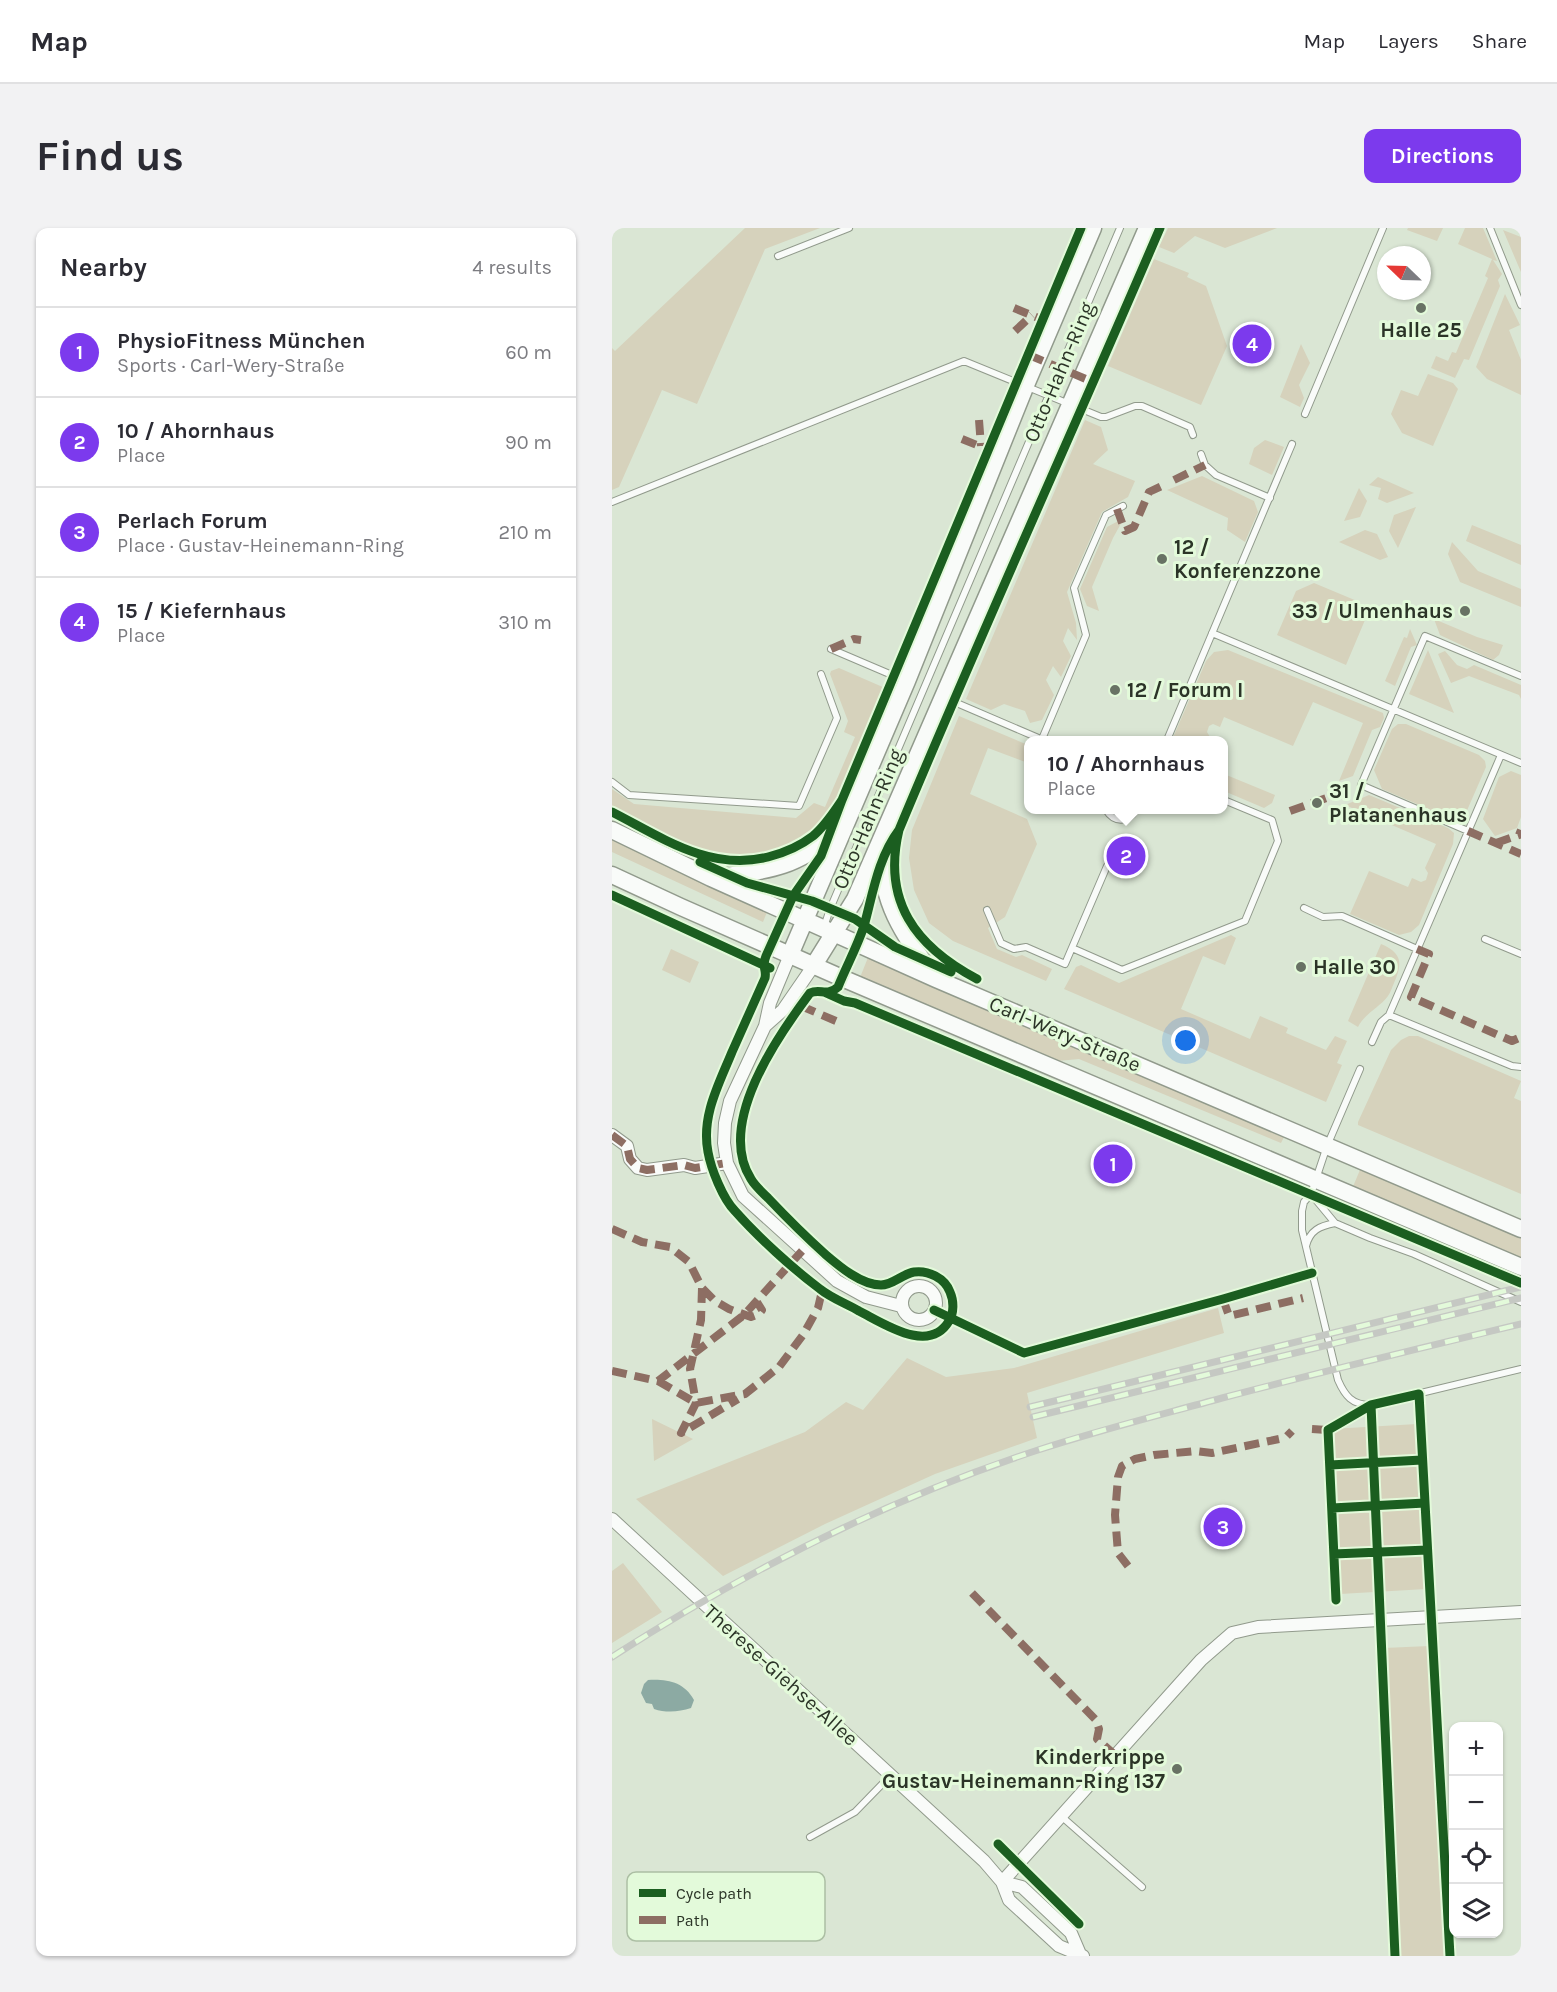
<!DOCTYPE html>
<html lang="en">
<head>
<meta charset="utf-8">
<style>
	:root { --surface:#fff; --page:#f2f2f3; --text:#2b2b33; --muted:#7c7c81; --line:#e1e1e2; --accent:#7c3aed }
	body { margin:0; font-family:Karla,sans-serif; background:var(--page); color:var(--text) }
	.controls { position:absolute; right:18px; bottom:18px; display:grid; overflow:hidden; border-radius:12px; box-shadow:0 2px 4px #0004 }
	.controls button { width:54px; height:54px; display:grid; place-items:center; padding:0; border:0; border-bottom:2px solid var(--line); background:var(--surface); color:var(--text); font:30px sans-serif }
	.compass { position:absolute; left:765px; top:18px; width:54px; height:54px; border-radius:50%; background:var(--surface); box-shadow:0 2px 4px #0004; rotate:293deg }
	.you { position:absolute; left:574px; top:813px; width:21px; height:21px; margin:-15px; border:4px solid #fff; border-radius:50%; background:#1a73e8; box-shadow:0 0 0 9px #1a73e833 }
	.badge { display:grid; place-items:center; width:39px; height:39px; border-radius:50%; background:var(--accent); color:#fff; font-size:20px; font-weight:700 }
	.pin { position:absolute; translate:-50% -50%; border:3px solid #fff; box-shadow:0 2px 6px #0006 }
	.popup { position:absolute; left:412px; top:508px; width:204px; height:78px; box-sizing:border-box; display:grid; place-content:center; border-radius:12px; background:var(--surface); filter:drop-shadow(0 2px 4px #0005); font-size:20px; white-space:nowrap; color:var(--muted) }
	.popup b { font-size:22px; color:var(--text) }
	.popup::after { content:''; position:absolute; left:50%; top:100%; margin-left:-12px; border:12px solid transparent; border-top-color:var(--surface) }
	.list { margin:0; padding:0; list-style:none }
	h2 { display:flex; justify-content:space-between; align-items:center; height:78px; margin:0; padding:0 24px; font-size:26px }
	h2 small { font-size:20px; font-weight:400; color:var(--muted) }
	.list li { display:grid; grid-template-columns:39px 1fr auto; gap:18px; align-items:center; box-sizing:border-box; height:90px; padding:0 24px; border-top:2px solid var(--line) }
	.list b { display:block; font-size:22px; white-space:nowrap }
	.list p { margin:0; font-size:20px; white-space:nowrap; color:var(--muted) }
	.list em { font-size:20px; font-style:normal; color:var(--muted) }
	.icon { flex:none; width:33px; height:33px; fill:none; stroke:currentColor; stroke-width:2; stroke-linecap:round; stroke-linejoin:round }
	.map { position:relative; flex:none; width:909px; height:1728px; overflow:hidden; border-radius:12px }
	header { display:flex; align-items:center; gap:36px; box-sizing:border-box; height:84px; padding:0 30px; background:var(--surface); border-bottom:2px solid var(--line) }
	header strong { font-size:28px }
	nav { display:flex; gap:33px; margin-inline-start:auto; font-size:21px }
	.intro { display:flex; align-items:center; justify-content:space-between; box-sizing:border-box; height:144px; padding:0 36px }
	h1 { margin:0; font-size:42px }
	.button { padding:15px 27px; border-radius:12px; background:var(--accent); color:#fff; font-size:21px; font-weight:700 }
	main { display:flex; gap:36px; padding:0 36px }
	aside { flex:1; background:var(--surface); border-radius:12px; box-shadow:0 2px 4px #0004 }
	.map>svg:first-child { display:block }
	.green { fill:#d6d2bc }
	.water { fill:#8caaa3 }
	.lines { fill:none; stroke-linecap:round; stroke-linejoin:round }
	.lane-casing { stroke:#919a8c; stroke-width:8 }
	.street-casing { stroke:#919a8c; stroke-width:14 }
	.secondary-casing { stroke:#919a8c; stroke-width:19 }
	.lane { stroke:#f9fbf9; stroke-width:6 }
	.street { stroke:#f9fbf9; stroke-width:12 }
	.secondary { stroke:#f9fbf9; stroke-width:16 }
	.rail-casing { stroke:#c5c8c3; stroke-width:7 }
	.rail { stroke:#e3fada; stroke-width:4.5; stroke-dasharray:14; stroke-linecap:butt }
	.quiet { stroke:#8d6e63; stroke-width:8; stroke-dasharray:15 8; stroke-linecap:butt }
	.cycleway-casing { stroke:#e3fada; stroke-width:13 }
	.cycleway { stroke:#1b5e20; stroke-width:9 }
	.poi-dot { fill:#687264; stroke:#e3fada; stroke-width:2 }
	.labels { text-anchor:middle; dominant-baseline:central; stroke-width:6; stroke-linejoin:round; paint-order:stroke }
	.poi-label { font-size:21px; font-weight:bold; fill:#2b3427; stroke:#e3fada; text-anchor:start }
	.street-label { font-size:21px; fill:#2b3427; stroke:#e3fada }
	.key { fill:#e3fada; stroke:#acbfa4; stroke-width:1.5 }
	.key-label { font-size:16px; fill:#2b3427 }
</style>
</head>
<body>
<header>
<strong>Map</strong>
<nav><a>Map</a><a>Layers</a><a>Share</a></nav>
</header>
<div class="intro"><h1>Find us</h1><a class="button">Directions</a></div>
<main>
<aside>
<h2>Nearby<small>4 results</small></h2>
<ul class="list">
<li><span class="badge">1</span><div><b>PhysioFitness München</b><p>Sports · Carl-Wery-Straße</p></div><em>60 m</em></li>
<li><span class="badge">2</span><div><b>10 / Ahornhaus</b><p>Place</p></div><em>90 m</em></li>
<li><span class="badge">3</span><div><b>Perlach Forum</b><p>Place · Gustav-Heinemann-Ring</p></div><em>210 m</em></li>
<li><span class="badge">4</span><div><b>15 / Kiefernhaus</b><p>Place</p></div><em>310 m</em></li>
</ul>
</aside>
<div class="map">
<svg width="909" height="1728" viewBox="0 0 909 1728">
	<rect width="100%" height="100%" fill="#dae6d4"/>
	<path class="green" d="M 133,0 L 208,0 L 153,21 L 85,176 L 50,162 L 7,259 L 0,262 L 0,120 L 3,123 Z
		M 556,0 L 665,0 L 613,20 L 583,8 L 562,25 L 547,19 Z
		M 796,0 L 831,0 L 825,13 L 795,2 Z
		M 853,0 L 871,0 L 885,33 L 881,32 L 890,46 L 886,52 L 888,58 L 857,132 L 852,131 L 843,150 L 819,140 L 824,128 L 836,133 L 840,124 L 844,125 L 876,50 L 873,48 L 880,31 L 846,16 Z
		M 891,2 L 909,9 L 909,44 Z
		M 542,31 L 577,45 L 575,49 L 594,58 L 615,118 L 589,177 L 496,138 Z
		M 893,66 L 908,97 L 897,102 L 909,132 L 909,167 L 875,151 L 864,139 Z
		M 689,116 L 698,135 L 687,157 L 692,170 L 688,179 L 668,169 Z
		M 816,146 L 841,155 L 846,161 L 821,218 L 790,205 L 779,186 L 789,162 L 806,168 Z
		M 473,192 L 489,199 L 496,222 L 481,236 L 523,253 L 516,269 L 490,284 L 455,364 L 464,395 L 465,412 L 456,400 L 451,413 L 459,428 L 449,449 L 441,438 L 434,452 L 442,467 L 430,492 L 418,495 L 413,483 L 392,476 L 379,482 L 354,471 Z
		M 653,212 L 672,219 L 660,247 L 637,236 L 642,220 Z
		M 590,248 L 642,273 L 646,284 L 633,314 L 615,302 L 616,290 L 555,262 Z
		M 766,249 L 802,265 L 775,275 L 766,271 L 769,260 L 757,257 Z
		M 747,260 L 755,273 L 748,289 L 732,293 Z
		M 804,279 L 786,320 L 777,303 L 782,287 Z
		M 512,290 L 501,310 L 480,359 L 487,383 L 475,378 L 468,361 L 495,299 Z
		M 860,297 L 909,317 L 909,337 L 854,313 Z
		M 753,302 L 765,306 L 776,329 L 768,332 L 727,314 Z
		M 840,314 L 866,343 L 909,361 L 909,379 L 848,354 L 836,326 Z
		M 702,355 L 745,373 L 753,392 L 734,437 L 665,407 L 684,363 Z
		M 822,391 L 865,409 L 891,417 L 887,427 L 881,432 L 828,407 Z
		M 798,401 L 805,417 L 799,419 L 783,458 L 773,453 L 792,409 L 795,410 Z
		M 616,422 L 771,485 L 772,490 L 768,499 L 760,502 L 741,548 L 727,553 L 751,495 L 701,474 L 681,518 L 612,489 L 608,499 L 601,496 L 597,498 L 595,504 L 598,509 L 596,512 L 560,512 L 594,433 L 602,424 Z
		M 816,422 L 842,485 L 797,466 Z
		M 833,423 L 845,437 L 855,441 L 862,437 L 909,457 L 909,471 L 907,467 L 857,448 L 839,455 L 826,426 Z
		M 227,440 L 273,460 L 225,574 C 195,622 146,634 94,626 L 0,580 L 0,561 L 22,576 L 184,590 L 202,575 L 213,579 L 243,509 L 232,504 L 236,493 L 218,446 L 219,443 Z
		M 347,488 L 416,517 L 416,535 L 376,520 L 358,566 L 415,591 L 425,616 L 393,689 L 376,700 L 385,721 L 404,729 L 410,727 L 440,741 L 434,753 L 341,713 L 317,695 L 302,662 L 297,630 L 300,602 Z
		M 786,496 L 794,496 L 867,527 L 873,533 L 874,539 L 853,587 L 848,591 L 840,591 L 770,561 L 762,542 L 780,501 Z
		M 899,543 L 909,547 L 909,589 L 905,600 L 883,608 L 871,591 L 887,549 Z
		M 612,546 L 663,567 L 660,575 L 652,580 L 612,563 Z
		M 757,567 L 836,600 L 842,605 L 841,616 L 807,697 L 799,704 L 787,707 L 738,686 L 757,643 L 796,659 L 800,650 L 809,654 L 814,652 L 816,645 L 813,640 L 824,616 L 733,577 Z
		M 0,610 L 155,684 L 151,694 L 0,624 Z
		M 619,707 L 624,710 L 613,737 L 591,728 L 569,781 L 638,811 L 648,788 L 676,800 L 674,805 L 714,822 L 723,808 L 735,813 L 725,835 L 730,837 L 714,874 L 452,761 L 464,739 L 469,737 L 507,755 Z
		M 769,716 C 790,725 791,735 782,755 C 780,759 779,764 776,768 C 767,780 753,785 746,799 L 736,793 Z
		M 59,721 L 87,734 L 78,755 L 50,742 Z
		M 257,727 L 674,905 L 669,915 L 467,831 L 446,833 L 247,752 Z
		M 797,808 L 806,808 L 909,853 L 902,870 L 909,873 L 909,966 L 746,897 L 746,894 L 779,822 L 789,812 Z
		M 750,937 L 909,1005 L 909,1033 L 740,961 Z
		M 606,1080 L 612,1105 L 415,1165 L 425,1210 L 323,1246 L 213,1296 L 111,1348 L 24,1271 L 193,1204 L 234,1174 L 251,1182 L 295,1130 L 334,1149 L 402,1140 Z
		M 40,1191 L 81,1211 L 42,1233 Z
		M 805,1196 L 814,1361 L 728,1366 L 719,1201 Z
		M 11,1335 L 50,1384 L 0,1415 L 0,1343 Z
		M 817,1418 L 834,1728 L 789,1728 L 772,1420 Z"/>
	<path class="water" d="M 36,1452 C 56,1451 72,1454 82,1472 L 79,1480 C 67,1484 54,1485 42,1481 L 40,1476 L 34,1475 L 29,1465 L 32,1456 Z"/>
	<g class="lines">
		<g class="lane-casing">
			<path id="lane" d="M 878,0 L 909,77
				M 166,28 L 237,0
				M 693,186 L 771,0
				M 589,226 L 593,237 L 604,247 L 658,270
				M 0,274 L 352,133 L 489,189 L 494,189 L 523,178 L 530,178 L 578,199 L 581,207
				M 600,405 L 909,535
				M 219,421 L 294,453
				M 333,470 L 431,512
				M 430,511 L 474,407 L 462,360 L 494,287 L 511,278
				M 555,512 L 680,216
				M 0,554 L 17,567 L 187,578 L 225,490 L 209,446
				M 494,582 C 502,595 516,595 524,582
				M 856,603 L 749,557 L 813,408 L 909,448
				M 692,680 L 711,689 L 730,688 L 805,721
				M 375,682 L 389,715 L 402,721 L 414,719 L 453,736 L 495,638
				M 212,699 L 218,681 L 508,0
				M 873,711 L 909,726
				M 460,720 L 510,742 L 633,693 L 666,613 L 660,592 L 612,572
				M 777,787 L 900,838 L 909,839
				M 760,814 L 769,794 L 777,787 L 889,527
				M 748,841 L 715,918 L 699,966 L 692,974 L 690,983 L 690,1002 L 726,1152 C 733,1168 740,1177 759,1177 L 909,1141
				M 699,966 L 723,995 L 758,1010 L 802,1026 L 909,1074
				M 694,1018 C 698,1002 708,998 723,995
				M 449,1588 L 530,1659
				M 198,1609 L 243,1584 L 279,1547"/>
		</g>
		<g class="street-casing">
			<path id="street" d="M 178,727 L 158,775 L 153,798 L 118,873 L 113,895 L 112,915 L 115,935 L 131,968 L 225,1053 L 254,1069 L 289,1078
				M 153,798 L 171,782 L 202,737
				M 0,907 L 15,918 L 18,931 L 26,940 L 35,942 L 72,937 L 83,940 L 115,935
				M290 1075a17 17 0 1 1 34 0a17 17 0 1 1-34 0Z
				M 0,1291 L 372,1633 L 390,1654 L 397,1672 L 447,1718 L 471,1728
				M 390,1654 L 589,1432 L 620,1405 L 646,1399 L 909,1384
				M 390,1654 L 410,1659 L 459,1705 L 468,1726"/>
		</g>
		<g class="secondary-casing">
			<path id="secondary" d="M 0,602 L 99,650 L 324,751 L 909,1001
				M 270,619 C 267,673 291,706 322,748
				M 0,647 L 69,679 L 230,750 L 909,1039
				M 100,650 C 124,646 148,645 171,637 C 192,630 211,616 229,604
				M 178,727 L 295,453 L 414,157 L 481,0
				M 202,737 L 243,671 L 535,0"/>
		</g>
		<use href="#lane" class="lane"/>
		<use href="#street" class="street"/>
		<use href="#secondary" class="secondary"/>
		<g class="rail-casing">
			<path id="rail" d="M 418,1179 L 909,1059
				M 421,1189 L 909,1070
				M 0,1429 C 132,1344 276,1271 426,1222 C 487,1202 548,1187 610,1170 C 709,1144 809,1120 909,1096"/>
		</g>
		<use href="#rail" class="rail"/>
		<path class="quiet" d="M 402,80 L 431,92
			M 403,103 L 420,87
			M 417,127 L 481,154
			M 367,192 L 369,218
			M 350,211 L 377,222
			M 562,252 L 593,237
			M 505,281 L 513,303 L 522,299 L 537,264 L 552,257
			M 219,421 L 242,411 L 249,412
			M 678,583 L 742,560
			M 856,603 L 909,626
			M 884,615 L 907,607 L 909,602
			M 805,721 L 817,726 L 799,769 L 900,813 L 909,809
			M 189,778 L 224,793
			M 0,907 L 15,918 L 18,931 L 26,940 L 35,942 L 72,937 L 83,940 L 115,935
			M 0,1001 L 30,1014 L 58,1019 L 77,1034 L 90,1060 L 103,1073 L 117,1081 L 139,1089 L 147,1086 L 150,1082 L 145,1074
			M 90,1060 L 89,1092 L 78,1141 L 84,1175 L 69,1205 L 126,1171
			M 611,1071 L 617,1088 L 691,1070
			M 0,1143 L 46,1153 L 132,1087 L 190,1023
			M 46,1153 L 84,1175 L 133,1166 L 167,1139 L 191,1107 L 206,1080 L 210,1063
			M 700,1201 L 716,1202 L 720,1199
			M 675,1208 L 680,1203
			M 516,1338 L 506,1325 L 503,1287 L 506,1249 L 510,1238 L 523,1231 L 542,1227 L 584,1223 L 600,1225 L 667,1211
			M 360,1365 L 484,1492 L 487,1501 L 485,1511 L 503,1527"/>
		<g class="cycleway-casing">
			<path id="cycleway" d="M 230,572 L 209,628 L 181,668 L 154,728 C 149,740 155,740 153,750 C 142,775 131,799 120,824 C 107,856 89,888 96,924 C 99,941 111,971 123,983 C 146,1009 180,1040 208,1061 C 219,1070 235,1076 247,1083 C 271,1095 317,1127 337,1093 C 342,1085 342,1073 338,1064 C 333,1050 316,1042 302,1044 C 290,1046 281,1057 269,1057 C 249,1057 227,1038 213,1026 C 193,1008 174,989 156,970 C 150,964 143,958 139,951 C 104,896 165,809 198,765 C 208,760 215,769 226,759 C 234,739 245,719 252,698 C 261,665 266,630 287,602
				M 0,584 C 49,609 98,644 156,629 C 172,625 188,618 201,608 C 213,598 222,584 230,572 L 469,0
				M 88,634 L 135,655 L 200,673 L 243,691 L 283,719 L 339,744
				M 0,667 L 158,740
				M 365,751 C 303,718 270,673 287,602 C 371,400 462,201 548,0
				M 212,764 L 232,773 L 243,775 L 909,1055
				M 322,1082 L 412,1125 L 611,1071 L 700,1045
				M 759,1177 L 783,1728
				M 718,1237 L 810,1232
				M 720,1280 L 813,1275
				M 722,1326 L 815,1322
				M 724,1372 L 716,1202 L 759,1177 L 807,1166 L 838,1728
				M 386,1616 L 467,1696"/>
		</g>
		<use href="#cycleway" class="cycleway"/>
	</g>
	<g class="poi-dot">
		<circle cx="809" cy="80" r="6"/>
		<circle cx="550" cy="331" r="6"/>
		<circle cx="853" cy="383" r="6"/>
		<circle cx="503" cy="462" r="6"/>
		<circle cx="705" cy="575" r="6"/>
		<circle cx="689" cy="739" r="6"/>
		<circle cx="565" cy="1541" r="6"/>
	</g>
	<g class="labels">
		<g class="poi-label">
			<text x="809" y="102" text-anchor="middle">Halle 25</text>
			<text x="562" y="319">12 /<tspan x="562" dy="24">Konferenzzone</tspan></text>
			<text x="841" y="383" text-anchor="end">33 / Ulmenhaus</text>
			<text x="515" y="462">12 / Forum I</text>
			<text x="717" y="563">31 /<tspan x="717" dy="24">Platanenhaus</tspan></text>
			<text x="701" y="739">Halle 30</text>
			<text x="553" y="1529" text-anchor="end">Kinderkrippe<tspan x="553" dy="24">Gustav-Heinemann-Ring 137</tspan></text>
		</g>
		<g class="street-label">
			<text transform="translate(447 144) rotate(-67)">Otto-Hahn-Ring</text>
			<text transform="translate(256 591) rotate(-67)">Otto-Hahn-Ring</text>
			<text transform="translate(453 806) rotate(23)">Carl-Wery-Straße</text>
			<text transform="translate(169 1447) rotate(42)">Therese-Giehse-Allee</text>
		</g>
	</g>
	<rect x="15" y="1644" width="198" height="69" rx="9" class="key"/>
	<rect x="27" y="1661" width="27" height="8" fill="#1b5e20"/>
	<rect x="27" y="1688" width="27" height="8" fill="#8d6e63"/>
	<g class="key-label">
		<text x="64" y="1671">Cycle path</text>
		<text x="64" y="1698">Path</text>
	</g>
</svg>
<div class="controls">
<button>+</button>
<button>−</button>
<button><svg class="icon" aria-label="locate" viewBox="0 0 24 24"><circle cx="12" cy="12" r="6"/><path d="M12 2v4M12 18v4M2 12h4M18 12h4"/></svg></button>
<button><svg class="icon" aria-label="layers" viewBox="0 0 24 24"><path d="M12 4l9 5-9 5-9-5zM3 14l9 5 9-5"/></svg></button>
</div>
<svg class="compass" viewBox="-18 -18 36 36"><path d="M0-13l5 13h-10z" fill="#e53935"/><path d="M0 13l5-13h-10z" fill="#7c7c81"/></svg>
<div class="you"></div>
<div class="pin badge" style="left:501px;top:936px">1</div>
<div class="pin badge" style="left:514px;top:628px">2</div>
<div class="popup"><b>10 / Ahornhaus</b>Place</div>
<div class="pin badge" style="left:611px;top:1299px">3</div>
<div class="pin badge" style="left:640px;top:116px">4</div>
</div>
</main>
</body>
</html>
